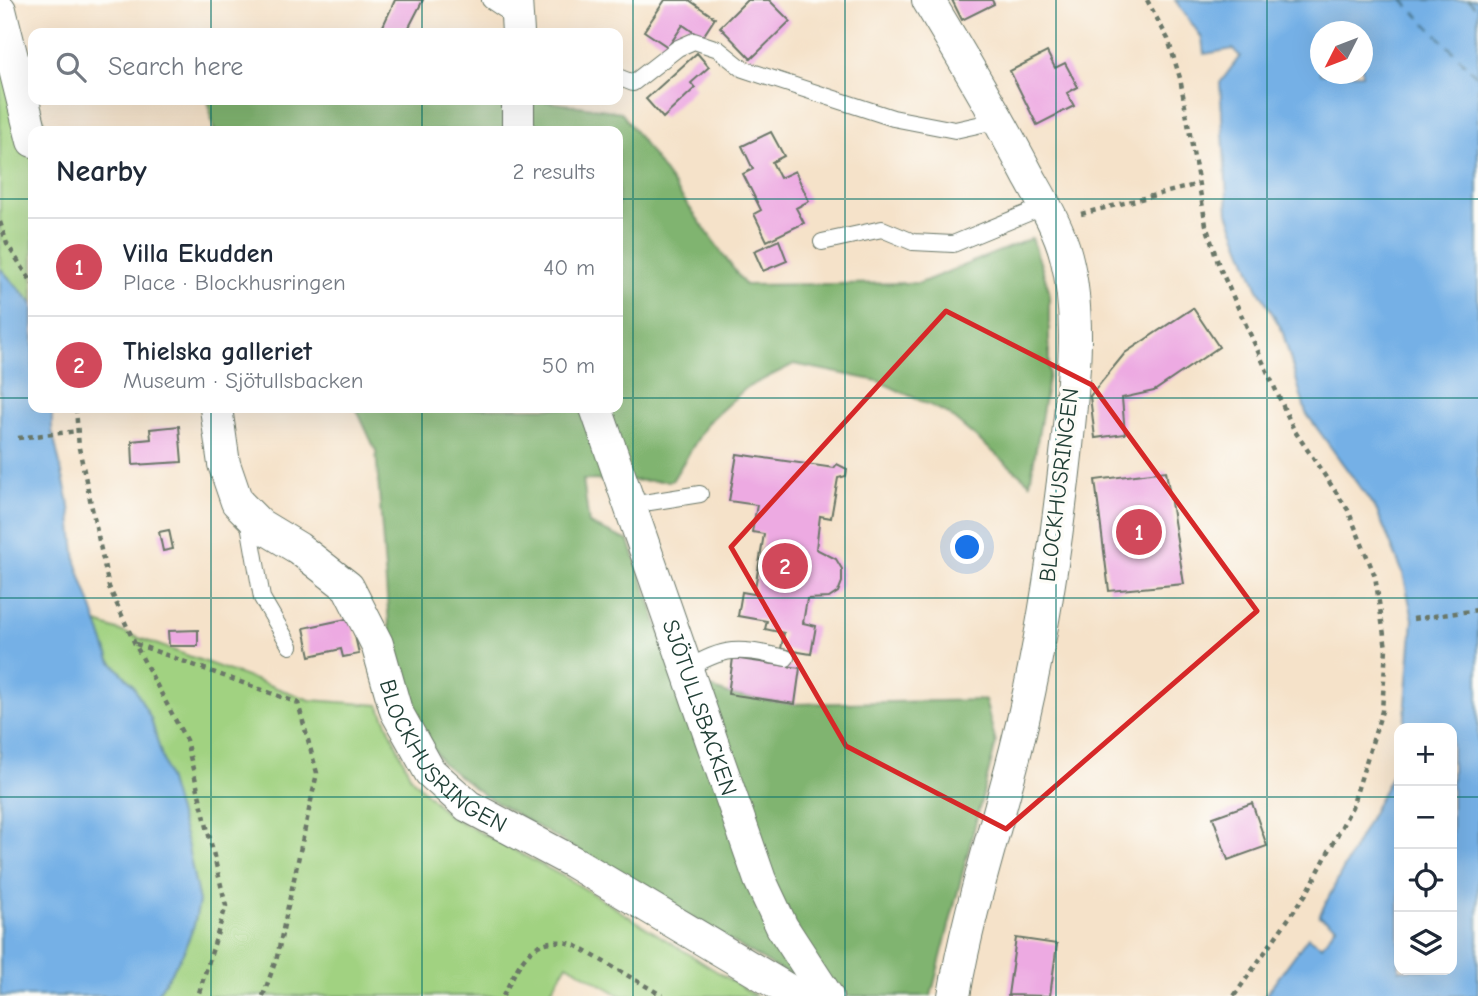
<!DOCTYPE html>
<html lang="en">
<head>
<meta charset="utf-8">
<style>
	:root { --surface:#fff; --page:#f2f2f3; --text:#1f2937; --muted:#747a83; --line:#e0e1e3; --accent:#d1495b }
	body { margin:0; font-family:"Comic Neue",sans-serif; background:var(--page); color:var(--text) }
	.controls { position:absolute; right:21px; bottom:21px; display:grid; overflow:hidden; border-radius:14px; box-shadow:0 7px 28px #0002 }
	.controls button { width:63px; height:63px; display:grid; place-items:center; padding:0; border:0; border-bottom:2px solid var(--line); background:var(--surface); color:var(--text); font:35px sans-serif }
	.compass { position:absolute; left:1310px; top:21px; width:63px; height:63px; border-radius:50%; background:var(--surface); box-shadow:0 7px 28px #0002; rotate:228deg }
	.you { position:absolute; left:968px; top:548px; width:24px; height:24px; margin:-18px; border:5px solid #fff; border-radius:50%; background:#1a73e8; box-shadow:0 0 0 10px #1a73e833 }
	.badge { display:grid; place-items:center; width:46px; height:46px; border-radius:50%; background:var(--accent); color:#fff; font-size:23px; font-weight:700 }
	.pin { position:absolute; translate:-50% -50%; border:4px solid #fff; box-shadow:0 2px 7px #0006 }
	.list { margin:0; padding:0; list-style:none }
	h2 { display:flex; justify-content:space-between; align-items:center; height:91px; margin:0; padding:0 28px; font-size:30px }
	h2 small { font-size:23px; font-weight:400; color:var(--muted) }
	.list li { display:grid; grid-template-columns:46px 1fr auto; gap:21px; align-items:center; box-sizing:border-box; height:98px; padding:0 28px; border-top:2px solid var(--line) }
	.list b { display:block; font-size:26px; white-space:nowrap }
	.list p { margin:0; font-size:23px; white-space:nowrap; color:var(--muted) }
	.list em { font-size:23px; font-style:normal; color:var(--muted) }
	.icon { flex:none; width:38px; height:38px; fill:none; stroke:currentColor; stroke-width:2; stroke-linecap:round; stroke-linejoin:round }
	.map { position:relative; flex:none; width:1478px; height:996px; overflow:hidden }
	.search { position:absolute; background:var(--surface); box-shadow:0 7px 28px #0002; left:28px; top:28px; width:595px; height:77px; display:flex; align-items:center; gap:18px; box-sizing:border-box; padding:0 24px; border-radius:14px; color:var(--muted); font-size:26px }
	.panel { position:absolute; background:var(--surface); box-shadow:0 7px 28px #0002; left:28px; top:126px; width:595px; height:287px; border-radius:14px }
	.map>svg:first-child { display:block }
	.green { fill:#a1d281; stroke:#60885a; stroke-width:2 }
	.forest { fill:#80b46f; stroke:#507852; stroke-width:2 }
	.water { fill:#74b0e6; stroke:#4a768d; stroke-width:2; fill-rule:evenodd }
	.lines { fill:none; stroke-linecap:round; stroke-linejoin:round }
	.ferry { stroke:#396069; stroke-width:2; stroke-dasharray:9 7; stroke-linecap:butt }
	.building { fill:#edaae2 }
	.lane-casing { stroke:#6a7768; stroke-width:18 }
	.street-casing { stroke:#6a7768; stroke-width:34 }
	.path { stroke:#6a7768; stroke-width:4.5; stroke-dasharray:5 5; stroke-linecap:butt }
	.lane { stroke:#fff; stroke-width:16 }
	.street { stroke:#fff; stroke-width:32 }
	.marked { fill:none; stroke:#d62828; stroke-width:5; stroke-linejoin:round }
	.grid { fill:none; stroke:#0f766e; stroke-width:2; stroke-opacity:0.55 }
	.labels { text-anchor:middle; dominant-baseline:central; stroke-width:7; stroke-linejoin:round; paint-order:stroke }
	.street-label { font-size:23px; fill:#1f3d34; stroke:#fdfcf7 }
</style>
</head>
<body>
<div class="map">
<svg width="1478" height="996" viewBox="0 0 1478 996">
	<rect width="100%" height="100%" fill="#fdfcf7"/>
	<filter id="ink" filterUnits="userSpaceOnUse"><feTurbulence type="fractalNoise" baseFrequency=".0143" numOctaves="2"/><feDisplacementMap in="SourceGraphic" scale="14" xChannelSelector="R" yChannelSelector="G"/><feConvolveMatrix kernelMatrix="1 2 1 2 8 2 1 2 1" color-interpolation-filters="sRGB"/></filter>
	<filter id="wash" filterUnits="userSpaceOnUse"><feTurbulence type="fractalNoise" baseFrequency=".00686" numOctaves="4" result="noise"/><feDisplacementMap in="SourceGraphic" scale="28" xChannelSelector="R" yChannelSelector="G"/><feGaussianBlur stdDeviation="1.57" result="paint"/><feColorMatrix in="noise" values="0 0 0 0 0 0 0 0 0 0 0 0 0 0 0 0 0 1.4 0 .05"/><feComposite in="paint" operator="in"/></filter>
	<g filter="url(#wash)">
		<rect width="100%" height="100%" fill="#f5e2c9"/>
		<path class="green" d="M 0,0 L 47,131 L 33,131 L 33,304 L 0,268 Z
			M 95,622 L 310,700 L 379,705 L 411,778 L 449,816 L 572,881 L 756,996 L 621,996 L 567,964 L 548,996 L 156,996 L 183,953 L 194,925 L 199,902 L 187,843 L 169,783 L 133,685 L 110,660 Z"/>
		<path class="forest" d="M 208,100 L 536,100 L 621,112 L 745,285 L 920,283 L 1032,238 L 1049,290 L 1049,373 L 1030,483 L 947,413 L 878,381 L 794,364 L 746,388 L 708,422 L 672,481 L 583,480 L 589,524 L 629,541 L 675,675 L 728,694 L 795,704 L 985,700 L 996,743 L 931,996 L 846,996 L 780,970 L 484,795 L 442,763 L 410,708 L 390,637 L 376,451 L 356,408 L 618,408 L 618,131 L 214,131 Z"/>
		<path class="water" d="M 1175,0 L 1478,0 L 1478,996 L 1265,996 L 1308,937 L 1322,946 L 1336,926 L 1319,916 L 1399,761 L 1399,970 L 1452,970 L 1452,728 L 1404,728 L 1413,619 L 1403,573 L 1377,511 L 1306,413 L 1282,330 L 1257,287 L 1228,213 L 1220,83 L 1240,56 L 1233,49 L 1204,54 L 1202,38 ZM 1320,32 L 1362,32 L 1362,74 L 1320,74 Z
			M 0,268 L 33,304 L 33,408 L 52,408 L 52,430 L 70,507 L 76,562 L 110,660 L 133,685 L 151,719 L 187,843 L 199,902 L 194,925 L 183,953 L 156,996 L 0,996 Z"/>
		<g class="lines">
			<path class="ferry" d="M 1403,0 L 1478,77
				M 1468,0 L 1478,10"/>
		</g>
		<g id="blocks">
			<path class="building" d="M 395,0 L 423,0 L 406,33 L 398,33 L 383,26 Z
				M 665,0 L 689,0 L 715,18 L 702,38 L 683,25 L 668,47 L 644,31 Z
				M 747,0 L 769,0 L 790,21 L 751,59 L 720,27 Z
				M 952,0 L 992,0 L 994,4 L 962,20 Z
				M 1047,52 L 1055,68 L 1065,63 L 1078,87 L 1067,93 L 1074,106 L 1037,125 L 1010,71 Z
				M 697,53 L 709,67 L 691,83 L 695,88 L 663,118 L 646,99 Z
				M 771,132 L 784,156 L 772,162 L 780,178 L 795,171 L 809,201 L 796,208 L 804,223 L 767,241 L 754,214 L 761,210 L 743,174 L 753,169 L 742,146 Z
				M 779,240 L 787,261 L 763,271 L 754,251 Z
				M 1193,308 L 1219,347 L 1154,391 L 1122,398 L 1125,434 L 1095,438 L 1090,396 L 1125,353 Z
				M 179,426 L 182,462 L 133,465 L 132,441 L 151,439 L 150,429 Z
				M 737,454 L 834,468 L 837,464 L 847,469 L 846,476 L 838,478 L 831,518 L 820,516 L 816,549 L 836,559 L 842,569 L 842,582 L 838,592 L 829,598 L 807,599 L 803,623 L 816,626 L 811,654 L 781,649 L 784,633 L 765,629 L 767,621 L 738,616 L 742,592 L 754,594 L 764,534 L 752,532 L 757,505 L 729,501 Z
				M 1166,471 L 1184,584 L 1109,591 L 1095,480 Z
				M 169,530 L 173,549 L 163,551 L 159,532 Z
				M 351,618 L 359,654 L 343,657 L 341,649 L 310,656 L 304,628 Z
				M 198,630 L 198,646 L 169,646 L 168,631 Z
				M 733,658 L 800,668 L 795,704 L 728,694 Z
				M 1252,803 L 1267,846 L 1228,860 L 1213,817 Z
				M 1016,938 L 1057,944 L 1050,996 L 1008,995 Z"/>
		</g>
	</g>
	<g filter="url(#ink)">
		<use href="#blocks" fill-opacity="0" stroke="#6a7768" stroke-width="2"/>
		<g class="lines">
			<g class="lane-casing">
				<path id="lane" d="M 490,0 L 517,18
					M 618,77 L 633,83 L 678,48 L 694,41 L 718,49 L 743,69 L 893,118 L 955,130 L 1000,120
					M 822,242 L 882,229 L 913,242 L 953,244 L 1045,206
					M 631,505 L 700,494
					M 248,518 L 262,598 L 290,646
					M 687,669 C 728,644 741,649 786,658"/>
			</g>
			<g class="street-casing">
				<g id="street">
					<path d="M 516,0 L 518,33"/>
					<path d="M 928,0 C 963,58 997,115 1028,175 C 1042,200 1059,228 1066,256 C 1082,317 1073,385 1067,446 C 1056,548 1041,650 1016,749 C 995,832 968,912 954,996"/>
					<path d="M 0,10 L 33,141"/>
					<path d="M 518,100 L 518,131"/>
					<path id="s1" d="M 216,408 L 224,464 L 237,502 L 260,525 L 298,548 L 348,587 L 377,644 L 396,711 L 430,772 L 468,806 L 573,862 L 798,996"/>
					<path id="s2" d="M 596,408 L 760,880 L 782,927 L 827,996"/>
				</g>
			</g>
			<path class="path" d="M 1147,0 L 1168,39 L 1180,78 L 1206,225 L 1219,266 L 1294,430 L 1348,510 L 1375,576 L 1386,648 L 1382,711 L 1352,807 L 1308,891 L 1234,996
				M 1081,214 L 1199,184
				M 0,222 L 7,244 L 33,284
				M 76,408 L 79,448 L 109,587 L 135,644 L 186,740 L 226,906 L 198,996
				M 18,438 L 78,431
				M 1413,619 L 1478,610
				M 136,644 L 298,703 L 317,773 L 277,957 L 263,996
				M 503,996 C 520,963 530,933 573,944 L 663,996"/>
			<use href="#lane" class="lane"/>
			<use href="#street" class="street"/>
		</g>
	</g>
	<path class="marked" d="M 946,311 L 1092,385 L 1257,611 L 1006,829 L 846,746 L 731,547 Z"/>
	<path class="grid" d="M 211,0 L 211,33M 422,0 L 422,33M 633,0 L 633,996M 845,0 L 845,996M 1056,0 L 1056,996M 1267,0 L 1267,996M 211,100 L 211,131M 422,100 L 422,131M 0,199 L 33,199M 618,199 L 1478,199M 0,398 L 33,398M 618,398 L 1478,398M 211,408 L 211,996M 422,408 L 422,996M 0,598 L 1478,598M 0,797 L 1399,797M 1452,797 L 1478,797"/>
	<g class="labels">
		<g class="street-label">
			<text transform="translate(1059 485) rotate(-83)">BLOCKHUSRINGEN</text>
			<text stroke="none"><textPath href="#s2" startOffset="317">SJÖTULLSBACKEN</textPath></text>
			<text stroke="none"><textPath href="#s1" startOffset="436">BLOCKHUSRINGEN</textPath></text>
		</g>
	</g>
</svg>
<div class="controls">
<button>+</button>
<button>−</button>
<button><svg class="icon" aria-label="locate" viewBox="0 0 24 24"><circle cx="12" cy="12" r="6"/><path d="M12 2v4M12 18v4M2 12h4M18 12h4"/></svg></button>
<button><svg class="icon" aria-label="layers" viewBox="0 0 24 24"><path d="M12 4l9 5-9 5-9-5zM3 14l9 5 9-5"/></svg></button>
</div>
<svg class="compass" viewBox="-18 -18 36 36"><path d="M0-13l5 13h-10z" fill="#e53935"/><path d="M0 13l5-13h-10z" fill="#747a83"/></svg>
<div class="you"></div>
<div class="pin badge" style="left:1139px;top:532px">1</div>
<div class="pin badge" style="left:785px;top:566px">2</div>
<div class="search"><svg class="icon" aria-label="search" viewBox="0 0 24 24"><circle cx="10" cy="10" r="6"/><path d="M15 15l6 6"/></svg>Search here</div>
<section class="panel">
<h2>Nearby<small>2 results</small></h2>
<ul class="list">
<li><span class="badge">1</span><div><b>Villa Ekudden</b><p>Place · Blockhusringen</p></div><em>40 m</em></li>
<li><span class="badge">2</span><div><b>Thielska galleriet</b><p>Museum · Sjötullsbacken</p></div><em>50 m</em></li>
</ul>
</section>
</div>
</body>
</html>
